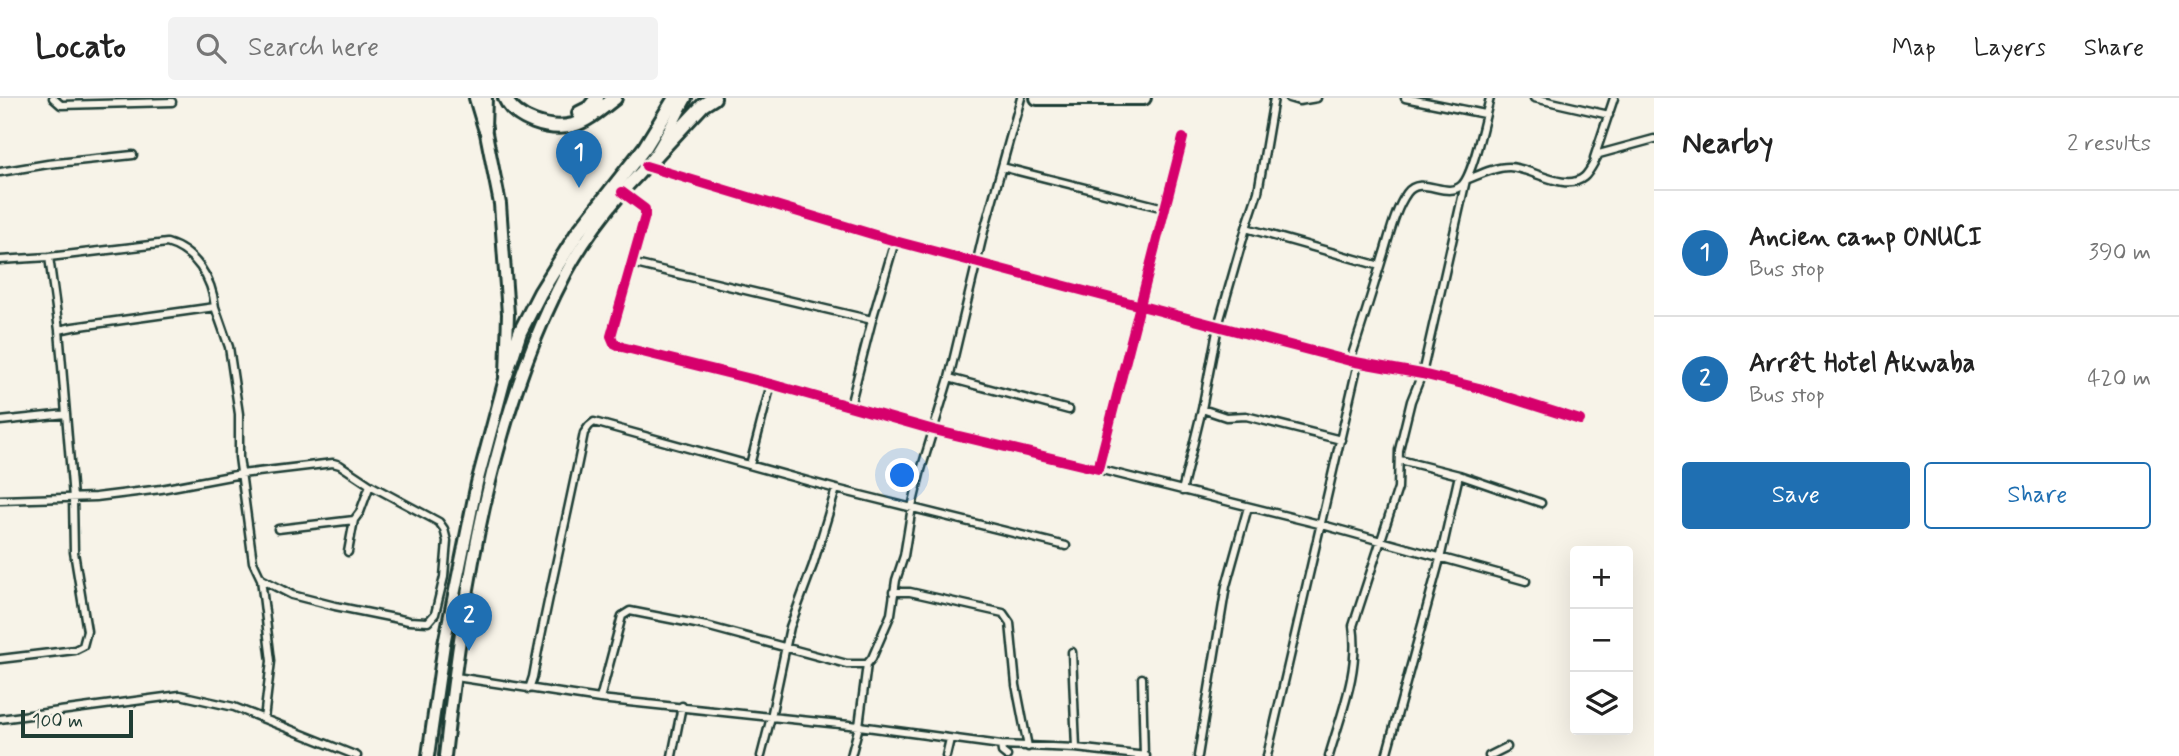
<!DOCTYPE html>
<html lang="en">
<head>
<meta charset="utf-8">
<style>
	:root { --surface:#fff; --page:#f2f2f2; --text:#222; --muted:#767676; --line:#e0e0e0; --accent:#1f6fb2 }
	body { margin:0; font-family:Mynerve,sans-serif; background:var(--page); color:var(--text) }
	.controls { position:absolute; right:21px; bottom:21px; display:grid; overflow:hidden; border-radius:7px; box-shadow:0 7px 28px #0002 }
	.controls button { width:63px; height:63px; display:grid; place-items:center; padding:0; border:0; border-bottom:2px solid var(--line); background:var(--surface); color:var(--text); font:35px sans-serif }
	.scale { position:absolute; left:21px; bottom:18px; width:112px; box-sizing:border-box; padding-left:7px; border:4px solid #1f3d34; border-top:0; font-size:19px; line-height:24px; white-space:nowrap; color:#1f3d34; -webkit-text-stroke:5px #f7f3e8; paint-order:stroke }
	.you { position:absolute; left:903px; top:378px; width:24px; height:24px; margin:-18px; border:5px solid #fff; border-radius:50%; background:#1a73e8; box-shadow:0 0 0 10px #1a73e833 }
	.badge { display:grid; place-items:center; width:46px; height:46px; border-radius:50%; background:var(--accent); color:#fff; font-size:23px; font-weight:700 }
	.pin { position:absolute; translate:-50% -58px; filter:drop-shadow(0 2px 4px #0008) }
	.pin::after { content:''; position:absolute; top:37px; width:24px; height:21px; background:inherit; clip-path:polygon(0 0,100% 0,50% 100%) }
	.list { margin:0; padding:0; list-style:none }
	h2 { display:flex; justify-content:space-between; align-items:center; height:91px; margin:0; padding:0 28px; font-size:30px }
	h2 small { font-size:23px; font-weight:400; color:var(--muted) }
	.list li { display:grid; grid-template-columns:46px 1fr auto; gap:21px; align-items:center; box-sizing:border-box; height:126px; padding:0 28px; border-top:2px solid var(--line) }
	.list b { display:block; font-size:26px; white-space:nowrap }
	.list p { margin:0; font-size:23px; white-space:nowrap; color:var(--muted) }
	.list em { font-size:23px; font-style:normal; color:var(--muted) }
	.actions { display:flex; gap:14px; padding:21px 28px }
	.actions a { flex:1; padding:16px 0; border:2px solid var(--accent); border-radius:7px; text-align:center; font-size:24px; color:var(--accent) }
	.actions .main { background:var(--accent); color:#fff }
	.icon { flex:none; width:38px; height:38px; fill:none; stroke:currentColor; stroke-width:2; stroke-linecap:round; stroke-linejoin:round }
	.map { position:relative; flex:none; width:1654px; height:658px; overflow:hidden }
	header { display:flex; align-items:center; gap:42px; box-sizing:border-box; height:98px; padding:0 35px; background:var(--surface); border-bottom:2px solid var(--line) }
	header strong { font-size:33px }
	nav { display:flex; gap:38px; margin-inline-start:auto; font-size:24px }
	.search { width:490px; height:63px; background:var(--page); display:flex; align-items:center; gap:18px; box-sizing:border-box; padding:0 24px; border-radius:7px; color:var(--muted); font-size:26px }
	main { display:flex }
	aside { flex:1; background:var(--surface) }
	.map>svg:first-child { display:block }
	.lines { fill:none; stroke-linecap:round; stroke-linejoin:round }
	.street-casing { stroke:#1f3d34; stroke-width:11 }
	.primary-casing { stroke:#1f3d34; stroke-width:16 }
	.highway-casing { stroke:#1f3d34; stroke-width:18 }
	.street { stroke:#f7f3e8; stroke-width:6 }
	.primary { stroke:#f7f3e8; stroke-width:10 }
	.highway { stroke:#f7f3e8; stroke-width:12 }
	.cycleway-casing { stroke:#f7f3e8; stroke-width:15 }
	.cycleway { stroke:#d6006c; stroke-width:10 }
</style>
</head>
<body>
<header>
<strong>Locato</strong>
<div class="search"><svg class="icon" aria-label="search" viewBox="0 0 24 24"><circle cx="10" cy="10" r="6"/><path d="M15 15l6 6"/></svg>Search here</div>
<nav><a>Map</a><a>Layers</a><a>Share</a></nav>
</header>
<main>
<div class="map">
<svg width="1654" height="658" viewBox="0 0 1654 658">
	<rect width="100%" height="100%" fill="#f7f3e8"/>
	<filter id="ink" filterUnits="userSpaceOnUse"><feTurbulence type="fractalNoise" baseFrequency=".0143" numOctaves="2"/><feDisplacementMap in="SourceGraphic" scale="14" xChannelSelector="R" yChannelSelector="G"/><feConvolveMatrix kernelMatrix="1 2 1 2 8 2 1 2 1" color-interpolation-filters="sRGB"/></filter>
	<g filter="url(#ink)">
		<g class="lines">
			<g class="street-casing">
				<path id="street" d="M 53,0 L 61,7 L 172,4
					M 1289,0 L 1299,3 L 1317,0
					M 1405,0 L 1485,16
					M 1534,0 L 1609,17
					M 1594,60 L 1614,0
					M 646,68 L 895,143 L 1350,263 L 1422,276 L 1479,290 L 1580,322
					M 1002,69 L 1164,110
					M 0,74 L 48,66 L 133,57
					M 622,94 L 645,111 L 645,118 L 611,238 L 614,245 L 622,249 L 771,286 L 934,332 L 1098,371 L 1183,40
					M 1246,130 L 1258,94 L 1274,0
					M 49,159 L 59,232 L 73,229 L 215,209 L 229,249 L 239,316 L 239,359 L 253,464 L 261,481 L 271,563 L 264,621
					M 0,162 L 49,159 L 167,145 C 195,153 212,180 215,209
					M 631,165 L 872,222 L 850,308
					M 872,222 L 895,143
					M 1350,263 C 1362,227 1373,191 1384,155 C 1390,136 1395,112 1407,95 C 1421,76 1446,102 1462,87 C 1474,75 1485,18 1490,0
					M 949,280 L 1069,312
					M 1202,311 L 1226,319 L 1246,318 L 1341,342
					M 0,323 L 66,316
					M 1400,362 L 1459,377 L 1541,405
					M 750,367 L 771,286
					M 1098,371 L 1319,426 L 1526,483
					M 1182,393 L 1202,311 L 1218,228 L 1246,130 L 1380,168
					M 0,402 L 96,399 L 161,391 L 241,376 L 333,365 L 340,367 L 370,387 L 439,424 L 444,431 L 447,443 L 444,479 L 435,516 L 428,524 L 409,523 L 335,508 L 292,497 L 261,481
					M 278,431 L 354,422 L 360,414 L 370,387
					M 348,454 L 354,422
					M 893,494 L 910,494 L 1003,515 L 1010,525 L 1016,587 L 1028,649
					M 1072,554 L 1076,650
					M 0,561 L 75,552 L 83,548 L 87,533 L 74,454 L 73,400 L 59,232
					M 456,579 L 600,601 L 771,619 L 790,529 L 813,467 L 836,391
					M 1142,580 L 1144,658
					M 529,591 L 533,579 C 548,497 568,416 584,335 L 589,328 L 594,324 L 836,391 L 1066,448
					M 600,601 L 622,518 L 630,513 L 706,528 L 847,566 L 867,566 L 872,560 L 891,516 L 896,482 L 904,458 L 912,409 L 921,372 L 949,280 L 984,133 L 1021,0
					M 0,621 L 180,597 L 234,609 L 357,658
					M 1001,647 L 1002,654 L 1007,658
					M 672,658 L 682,608
					M 761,658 L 771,619 L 859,628 L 1001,647 L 1076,650 L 1146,658
					M 851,658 L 859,628 L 867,566
					M 946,658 L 950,641
					M 1198,658 L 1226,488 L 1248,409
					M 1267,658 L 1358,265
					M 1329,658 C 1341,616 1360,572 1353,528 L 1398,390 L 1399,352 L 1411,303 L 1422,276 L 1466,82 C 1479,77 1494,69 1509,69 C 1530,69 1565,95 1584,79 C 1590,74 1595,62 1599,56 L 1654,41
					M 1386,658 L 1440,461 L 1459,377
					M 1489,658 L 1507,649"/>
			</g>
			<g class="primary-casing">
				<path id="primary" d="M 428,658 L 444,546 L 477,385 L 506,277 L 508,216 L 500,106 L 485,30 L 486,0
					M 445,658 C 463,497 490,319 566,175 C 582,145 602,118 624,92 C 632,83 641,74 649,65 C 664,46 674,21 686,0"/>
			</g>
			<g class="highway-casing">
				<path id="highway" d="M 476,0 L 485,30
					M 505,0 C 515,22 550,33 573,27 C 589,22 602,10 615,0
					M 1037,0 L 1144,0
					M 579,15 L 589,10 L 597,0
					M 651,63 L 703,7 L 714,0
					M 506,277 L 520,234 L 540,195 L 578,134 L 645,49 L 675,0"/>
			</g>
			<use href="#street" class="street"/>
			<use href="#primary" class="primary"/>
			<use href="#highway" class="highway"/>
			<g class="cycleway-casing">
				<path id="cycleway" d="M 646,68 L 895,143 L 1350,263 L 1422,276 L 1479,290 L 1580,322
					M 622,94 L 645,111 L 645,118 L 611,238 L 614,245 L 622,249 L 771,286 L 934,332 L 1098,371 L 1183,40"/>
			</g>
			<use href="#cycleway" class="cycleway"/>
		</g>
	</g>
</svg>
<div class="controls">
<button>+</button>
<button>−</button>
<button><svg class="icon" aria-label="layers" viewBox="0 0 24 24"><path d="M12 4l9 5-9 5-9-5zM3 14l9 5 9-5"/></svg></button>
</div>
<div class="scale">100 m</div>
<div class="you"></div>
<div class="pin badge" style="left:579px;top:90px">1</div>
<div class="pin badge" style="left:469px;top:553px">2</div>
</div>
<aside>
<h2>Nearby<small>2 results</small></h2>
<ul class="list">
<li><span class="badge">1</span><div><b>Ancien camp ONUCI</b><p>Bus stop</p></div><em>390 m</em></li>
<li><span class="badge">2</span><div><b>Arrêt Hotel Akwaba</b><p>Bus stop</p></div><em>420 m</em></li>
</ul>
<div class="actions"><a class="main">Save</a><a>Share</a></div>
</aside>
</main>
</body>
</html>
